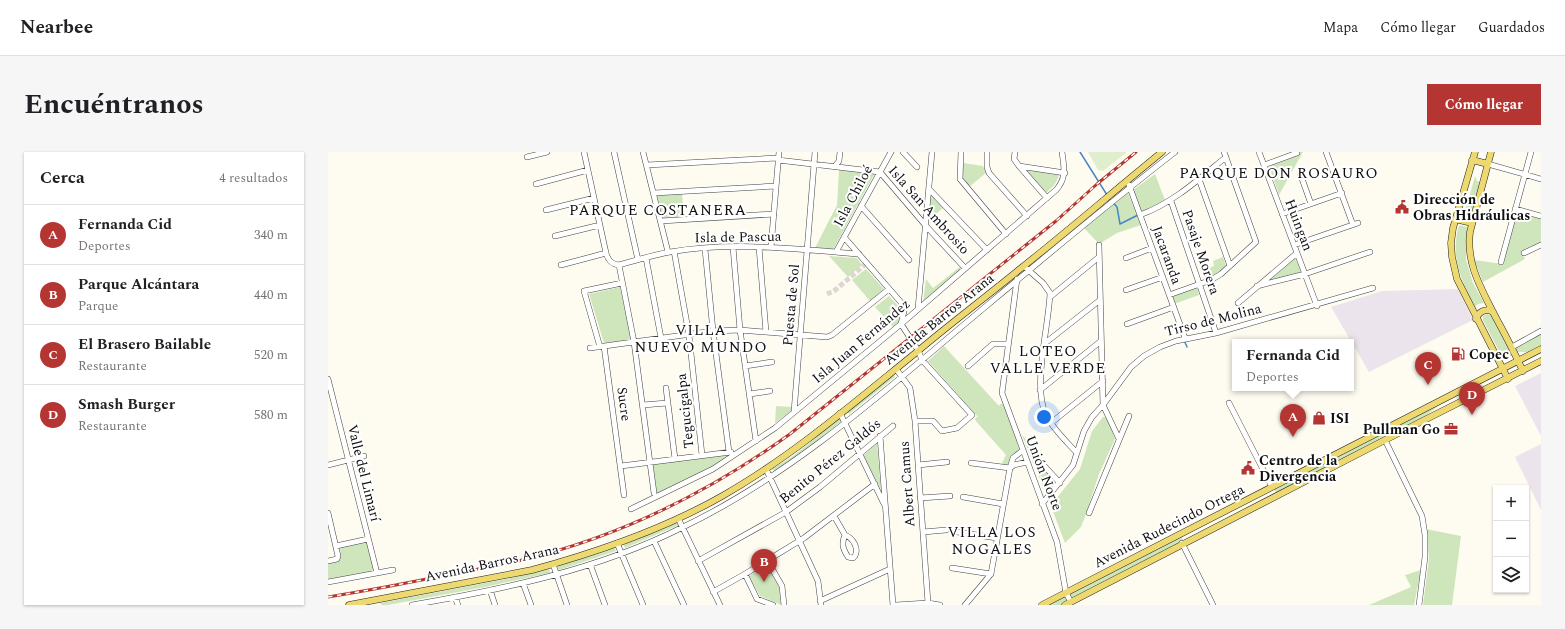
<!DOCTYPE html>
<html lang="es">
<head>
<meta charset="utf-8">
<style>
	:root { --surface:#fff; --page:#f6f6f6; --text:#202124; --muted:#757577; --line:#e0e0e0; --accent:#b43531 }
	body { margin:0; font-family:Spectral,serif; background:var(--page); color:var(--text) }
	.controls { position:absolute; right:12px; bottom:12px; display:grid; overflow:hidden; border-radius:0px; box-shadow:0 1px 3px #0004 }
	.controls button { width:36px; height:36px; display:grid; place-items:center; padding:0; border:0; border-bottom:1px solid var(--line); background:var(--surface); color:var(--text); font:20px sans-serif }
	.you { position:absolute; left:716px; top:265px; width:14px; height:14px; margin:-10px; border:3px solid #fff; border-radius:50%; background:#1a73e8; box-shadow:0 0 0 6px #1a73e833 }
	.badge { display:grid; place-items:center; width:26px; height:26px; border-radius:50%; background:var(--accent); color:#fff; font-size:13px; font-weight:700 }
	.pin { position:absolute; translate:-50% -33px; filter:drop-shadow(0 1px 2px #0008) }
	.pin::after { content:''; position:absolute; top:21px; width:14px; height:12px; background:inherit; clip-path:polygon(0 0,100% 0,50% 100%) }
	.popup { position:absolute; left:904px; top:187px; width:122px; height:52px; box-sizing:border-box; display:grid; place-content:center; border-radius:0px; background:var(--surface); filter:drop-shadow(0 1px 3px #0005); font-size:13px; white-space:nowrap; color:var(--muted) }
	.popup b { font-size:15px; color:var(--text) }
	.popup::after { content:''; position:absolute; left:50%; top:100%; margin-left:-8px; border:8px solid transparent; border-top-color:var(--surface) }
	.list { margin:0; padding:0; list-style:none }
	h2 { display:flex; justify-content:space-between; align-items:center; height:52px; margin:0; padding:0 16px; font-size:17px }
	h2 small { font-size:13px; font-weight:400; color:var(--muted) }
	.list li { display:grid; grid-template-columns:26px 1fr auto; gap:12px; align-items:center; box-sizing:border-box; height:60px; padding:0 16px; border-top:1px solid var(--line) }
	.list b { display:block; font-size:15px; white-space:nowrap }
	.list p { margin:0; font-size:13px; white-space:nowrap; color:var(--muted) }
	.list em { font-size:13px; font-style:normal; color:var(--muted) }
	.icon { flex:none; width:22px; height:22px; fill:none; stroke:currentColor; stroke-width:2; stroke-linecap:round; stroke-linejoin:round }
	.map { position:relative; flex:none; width:1213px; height:453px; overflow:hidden; border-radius:0px }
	header { display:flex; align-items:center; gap:24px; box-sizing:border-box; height:56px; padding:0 20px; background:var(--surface); border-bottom:1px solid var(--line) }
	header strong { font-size:19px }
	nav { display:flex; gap:22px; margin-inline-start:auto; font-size:14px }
	.intro { display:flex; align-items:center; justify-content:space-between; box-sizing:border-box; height:96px; padding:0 24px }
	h1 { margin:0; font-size:28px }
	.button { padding:10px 18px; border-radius:0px; background:var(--accent); color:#fff; font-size:14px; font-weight:700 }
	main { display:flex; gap:24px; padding:0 24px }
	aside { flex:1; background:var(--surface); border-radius:0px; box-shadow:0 1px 3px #0004 }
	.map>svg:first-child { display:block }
	.industrial { fill:#ece4ec }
	.green { fill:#cfe6bd }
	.pitch { fill:#e1eece }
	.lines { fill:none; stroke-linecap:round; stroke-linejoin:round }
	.stream { stroke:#4688c3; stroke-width:1.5 }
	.minor-tunnel { stroke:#dad8cf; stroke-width:5; stroke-dasharray:5 2.5; stroke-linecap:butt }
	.minor-casing { stroke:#424242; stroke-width:6 }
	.major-casing { stroke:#202020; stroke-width:7 }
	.minor { stroke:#fff; stroke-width:5 }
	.major { stroke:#eed971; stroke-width:6 }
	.rail-casing { stroke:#b43531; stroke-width:3 }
	.rail { stroke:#fff; stroke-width:1.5; stroke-dasharray:4.5; stroke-linecap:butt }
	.labels { text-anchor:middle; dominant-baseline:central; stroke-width:4; stroke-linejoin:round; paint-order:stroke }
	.street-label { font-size:14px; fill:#0f0f0f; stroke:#fff }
	.poi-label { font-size:14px; font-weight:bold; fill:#0f0f0f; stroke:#fff; text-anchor:start }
	.neighbourhood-label { font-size:15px; letter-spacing:1px; fill:#0f0f0f; stroke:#fff }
</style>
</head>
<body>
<header>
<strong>Nearbee</strong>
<nav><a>Mapa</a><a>Cómo llegar</a><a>Guardados</a></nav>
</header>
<div class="intro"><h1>Encuéntranos</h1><a class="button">Cómo llegar</a></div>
<main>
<aside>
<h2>Cerca<small>4 resultados</small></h2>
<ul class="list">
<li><span class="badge">A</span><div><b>Fernanda Cid</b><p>Deportes</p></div><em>340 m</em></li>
<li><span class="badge">B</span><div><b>Parque Alcántara</b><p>Parque</p></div><em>440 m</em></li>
<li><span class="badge">C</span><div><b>El Brasero Bailable</b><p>Restaurante</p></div><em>520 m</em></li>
<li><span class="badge">D</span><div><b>Smash Burger</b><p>Restaurante</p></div><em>580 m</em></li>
</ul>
</aside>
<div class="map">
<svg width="1213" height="453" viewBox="0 0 1213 453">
	<rect width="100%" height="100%" fill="#fefcf1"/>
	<path class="industrial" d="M 1130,137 L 1145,168 L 1041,220 L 1003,155 L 1054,139 Z
		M 1213,221 L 1213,284 L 1187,234 Z
		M 1213,292 L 1213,358 L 1187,305 Z"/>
	<path class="green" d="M 970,0 L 975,0 L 951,43 L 941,14 L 969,4 Z
		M 635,11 L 655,14 L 658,21 L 641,35 L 634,23 Z
		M 698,17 L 731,21 C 730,30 725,35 718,41 L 697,18 Z
		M 511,18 L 547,21 L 505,98 L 487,96 L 509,53 Z
		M 827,22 L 837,48 L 833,52 L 813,60 L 805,38 Z
		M 1147,24 L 1149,29 L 1152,30 L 1143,67 L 1137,65 L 1136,63 Z
		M 354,41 L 356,67 L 335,67 L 329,43 Z
		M 800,41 L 813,73 L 789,81 L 771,92 L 756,76 Z
		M 604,43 L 615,56 L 601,68 L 602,44 Z
		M 1189,61 L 1213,67 L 1213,90 L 1193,99 L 1197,107 L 1155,130 L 1146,108 L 1175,112 Z
		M 1132,73 L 1139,75 L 1138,107 L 1145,131 L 1156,151 L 1150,152 L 1147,155 C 1135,131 1126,115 1128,88 C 1129,83 1129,76 1132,73 Z
		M 501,104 L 529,106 L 534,113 L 520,125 Z
		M 895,105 L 898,114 L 885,125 L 877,128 L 873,119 L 886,114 L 885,109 Z
		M 967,105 L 973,120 L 940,129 L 940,126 Z
		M 633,114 L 634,116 L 595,150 L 598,127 L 605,136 Z
		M 538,117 L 556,137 L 542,149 L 524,128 Z
		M 292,135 L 303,186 L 300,189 L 276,191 L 261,142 Z
		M 869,135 L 871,143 L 846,152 L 843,145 Z
		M 561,144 L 573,157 L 573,171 L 566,176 L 547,155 Z
		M 1158,162 L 1164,163 L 1184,201 L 1182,206 L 1178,207 L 1174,205 L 1155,168 L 1155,164 Z
		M 1213,182 L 1213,193 L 1200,200 L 1188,200 L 1186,196 Z
		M 616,194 L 671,254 L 672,252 L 676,252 L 692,297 L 684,305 L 679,314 L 673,313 L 678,303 L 647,268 L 648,265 L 650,265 L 600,209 Z
		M 565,222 L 567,225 L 521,262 L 519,260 Z
		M 448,254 L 463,255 L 463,259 L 447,271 Z
		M 1110,254 L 1094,267 L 948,341 L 946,337 Z
		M 775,265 L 778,265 L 780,267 L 787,287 L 771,322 L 757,365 L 753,375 L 737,391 L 724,357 L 728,347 L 752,317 L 764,279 Z
		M 512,266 L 514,269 L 471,304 L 448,320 L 444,317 L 465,304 Z
		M 694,283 L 709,301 L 706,304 L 729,330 L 720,340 L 717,340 Z
		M 549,291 L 553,338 L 535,304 Z
		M 404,302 L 398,308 L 329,343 L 325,311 Z
		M 349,370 L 351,373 L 297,396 L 295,391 Z
		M 1098,377 L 1133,384 L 1124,453 L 1095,453 L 1101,407 Z
		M 855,383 L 853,390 L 732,453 L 719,453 Z
		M 41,388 L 48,419 L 0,428 L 0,410 L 10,408 L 13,404 L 12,395 Z
		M 285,393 L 288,399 L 231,418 L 229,413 Z
		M 438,412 L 451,435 L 453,453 L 432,444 L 421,424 Z
		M 221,416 L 222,421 L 157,435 L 60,453 L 54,453 L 52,451 L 188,425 Z
		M 1093,418 L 1086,453 L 1041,453 L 1083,435 L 1077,423 Z"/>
	<path class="pitch" d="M 760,0 L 799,0 L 775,19 L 770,18 Z"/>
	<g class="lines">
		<path class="stream" d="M 752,0 L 779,43
			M 781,46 L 789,55 L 792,72 L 810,63
			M 856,188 L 859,195"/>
		<path class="minor-tunnel" d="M 499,142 L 506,139 L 539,111"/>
		<g class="minor-casing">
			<path id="minor" d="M 256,0 L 278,101 C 280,108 283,112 291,113 C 308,108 325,103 342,100 C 404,89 469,97 531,102
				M 286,0 L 310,108
				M 315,0 L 340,100
				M 575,0 L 589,15
				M 633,0 L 632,27 L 678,82
				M 659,0 L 659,15 L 661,21 L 699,64
				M 687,0 L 686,7 L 691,14 L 719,46
				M 931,0 L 989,154
				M 998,0 L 1025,73
				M 199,5 L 219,0
				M 450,8 L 552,20 L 598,74 L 637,116
				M 1160,12 L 1213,27
				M 319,13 L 450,6
				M 936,13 L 969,1
				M 507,14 L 511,9 L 512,0
				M 691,14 L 737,21
				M 972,21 L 983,52
				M 871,27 L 902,114
				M 208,32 L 260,18
				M 801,33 L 857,186
				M 601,37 L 659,98
				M 326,41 L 448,34
				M 843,49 L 888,181
				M 533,54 L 581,108
				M 1187,57 L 1213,64
				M 218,58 L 266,46
				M 954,62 L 1014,41
				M 812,63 C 845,51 871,27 898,5
				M 333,69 L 446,62
				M 227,84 L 272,73
				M 516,85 L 577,155 L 573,172 L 590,198 L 594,208 L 644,263 L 629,276 L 614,279 L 605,269 L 587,269
				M 771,93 L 775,253 L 791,287
				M 966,93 L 1030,71
				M 405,95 L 412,178 L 428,289
				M 431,95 L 438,180
				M 443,95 L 451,0
				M 377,97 L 385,179 L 401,300
				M 346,99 L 361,183 L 374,303
				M 508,100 L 563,0
				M 1196,101 L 1213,93
				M 318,106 L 333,186
				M 798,106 L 824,96
				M 1173,110 L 1203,0
				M 233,113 L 278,101
				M 291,113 L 306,190 L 326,341
				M 698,116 L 715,131 L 722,141 C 721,174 704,234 718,263 C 725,277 738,289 749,301
				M 689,127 L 674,241 L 729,390 L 738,441 L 743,450
				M 929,134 L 977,122 L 1042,100
				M 798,138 L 835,125
				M 841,143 L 883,128 L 893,122 L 928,90 L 896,0
				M 722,145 L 771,105
				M 910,151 L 969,101
				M 590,157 L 604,0
				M 799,172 L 846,155
				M 716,192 L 772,148
				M 276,194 L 296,343
				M 272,195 L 256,139 L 294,131
				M 1184,195 L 1213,179
				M 262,196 L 385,179 L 412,178 L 499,185 L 504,183 L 561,137
				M 417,214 L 444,210
				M 640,214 L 665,192 L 680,192
				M 568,217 L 582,236 L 587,269 L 600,451
				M 0,227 L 49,421
				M 338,236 L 347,307
				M 712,238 L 773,189
				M 422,242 L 442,239
				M 901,251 L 944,335
				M 315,253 L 339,251
				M 466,260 L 487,0
				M 512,261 L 556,352
				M 723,271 L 775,229
				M 552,284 L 565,453
				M 1057,288 L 1094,364 L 1097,383 L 1097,405 L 1091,453
				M 708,305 L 732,331
				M 643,311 L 682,316
				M 0,313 L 36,304
				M 590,313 L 619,310
				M 293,314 L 403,300
				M 682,316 L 686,313 L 699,310
				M 438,317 L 490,429 L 493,453
				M 635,345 L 675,352
				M 592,346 L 622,344
				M 714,352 L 745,313 L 756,279 L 764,265 L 775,253 L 803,215 L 816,204 L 832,195 L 848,189 L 888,181 L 1045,136
				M 303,357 L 385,317 L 447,276 L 573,172 L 728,38 C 739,26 736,15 734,0
				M 0,361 L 10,404 L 9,407 L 0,409
				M 761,361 L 801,264
				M 506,364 L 517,383 C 513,392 515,397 520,405 L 525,406 L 527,404 C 531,396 525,386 517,383
				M 350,366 L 392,453
				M 595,380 L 618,378
				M 629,380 L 669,386
				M 326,389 L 356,453
				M 289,391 L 315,453
				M 854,391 L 885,453
				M 8,394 L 40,387
				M 439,408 L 454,434 L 456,453
				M 370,409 L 458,360 L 492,335 L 565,274
				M 225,412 L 239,453
				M 262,412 L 277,453
				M 624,416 L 663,422
				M 417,422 L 429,447 L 445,453
				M 0,430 L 65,418
				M 195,431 L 203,453
				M 162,438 L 167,453
				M 385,440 L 417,422 L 476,386 L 547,332
				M 127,445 L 130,453
				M 492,449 L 562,417
				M 84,453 C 176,437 269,418 353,376 C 454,328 541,253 626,181 C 699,120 772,58 847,0
				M 568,453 L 600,451 L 612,453
				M 637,453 L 663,422 L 682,316 L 685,306 L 694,299"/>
		</g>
		<g class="major-casing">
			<path id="major" d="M 1147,0 L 1125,76 L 1123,91 L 1124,105 L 1129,127 L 1180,227
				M 1163,0 L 1142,80 C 1138,112 1153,136 1167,164 C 1177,182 1186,200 1195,219
				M 1144,8 L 1160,12
				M 1127,67 L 1144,71
				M 1148,167 C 1151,159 1158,156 1165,160
				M 21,453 L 204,418 C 270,400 337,377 396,343 C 466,303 528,249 590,199 C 623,171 658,145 692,117 C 740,79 786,39 834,0
				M 714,453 L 1213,197
				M 737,453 L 1057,288 L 1213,209"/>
		</g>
		<use href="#minor" class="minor"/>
		<use href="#major" class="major"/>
		<g class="rail-casing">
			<path id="rail" d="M 0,445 C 43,438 85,430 128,421 C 149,417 170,414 190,409 C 289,386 380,341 462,282 L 728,69 L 769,32 L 808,0"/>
		</g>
		<use href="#rail" class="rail"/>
	</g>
	<defs>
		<g id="civic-bare" transform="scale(1.08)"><path d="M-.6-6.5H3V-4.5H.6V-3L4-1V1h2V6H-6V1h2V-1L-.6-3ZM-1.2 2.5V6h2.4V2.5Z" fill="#b43531" stroke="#fff" stroke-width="2.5" paint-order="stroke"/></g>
		<g id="fuel-bare" transform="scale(1.08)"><path d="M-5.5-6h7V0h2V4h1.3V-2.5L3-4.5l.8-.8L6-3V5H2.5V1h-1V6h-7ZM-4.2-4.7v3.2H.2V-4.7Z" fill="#b43531" stroke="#fff" stroke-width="2.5" paint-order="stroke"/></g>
		<g id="shop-bare" transform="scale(1.08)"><path d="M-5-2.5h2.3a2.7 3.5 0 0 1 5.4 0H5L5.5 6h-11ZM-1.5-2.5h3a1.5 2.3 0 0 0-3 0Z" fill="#b43531" stroke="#fff" stroke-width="2.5" paint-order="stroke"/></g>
		<g id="office-bare" transform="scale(1.08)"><path d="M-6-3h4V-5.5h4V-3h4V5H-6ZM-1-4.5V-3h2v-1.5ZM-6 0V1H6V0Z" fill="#b43531" stroke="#fff" stroke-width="2.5" paint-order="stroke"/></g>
	</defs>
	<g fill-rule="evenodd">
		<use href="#civic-bare" x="1074" y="55"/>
		<use href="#fuel-bare" x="1130" y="202"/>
		<use href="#shop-bare" x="991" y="266"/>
		<use href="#office-bare" x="1123" y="277"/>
		<use href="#civic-bare" x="920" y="316"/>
	</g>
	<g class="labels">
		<g class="street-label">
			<text transform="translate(525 44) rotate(-62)">Isla Chiloé</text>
			<text transform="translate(601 58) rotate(48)">Isla San Ambrosio</text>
			<text transform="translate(971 73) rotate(69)">Huingan</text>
			<text transform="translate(410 85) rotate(-1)">Isla de Pascua</text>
			<text transform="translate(873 100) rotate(71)">Pasaje Morera</text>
			<text transform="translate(839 103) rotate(70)">Jacaranda</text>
			<text transform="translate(463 153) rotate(-85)">Puesta de Sol</text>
			<text transform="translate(611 167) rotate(-39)">Avenida Barros Arana</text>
			<text transform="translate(885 168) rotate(-14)">Tirso de Molina</text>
			<text transform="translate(533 189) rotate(-40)">Isla Juan Fernández</text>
			<text transform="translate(296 252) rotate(82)">Sucre</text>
			<text transform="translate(357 259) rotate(-96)">Tegucigalpa</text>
			<text transform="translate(502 309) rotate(-39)">Benito Pérez Galdós</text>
			<text transform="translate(36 321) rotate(76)">Valle del Limarí</text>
			<text transform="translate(716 321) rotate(69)">Unión Norte</text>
			<text transform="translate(579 332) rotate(-94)">Albert Camus</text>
			<text transform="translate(841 374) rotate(-27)">Avenida Rudecindo Ortega</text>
			<text transform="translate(164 411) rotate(-12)">Avenida Barros Arana</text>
		</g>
		<g class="poi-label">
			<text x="1085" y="47">Dirección de<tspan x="1085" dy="16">Obras Hidráulicas</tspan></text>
			<text x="1141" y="202">Copec</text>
			<text x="1002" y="266">ISI</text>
			<text x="1112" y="277" text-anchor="end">Pullman Go</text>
			<text x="931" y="308">Centro de la<tspan x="931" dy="16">Divergencia</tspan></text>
		</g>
		<g class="neighbourhood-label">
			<text x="951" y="21">PARQUE DON ROSAURO</text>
			<text x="330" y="58">PARQUE COSTANERA</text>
			<text x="373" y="178">VILLA<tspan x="373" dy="17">NUEVO MUNDO</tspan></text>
			<text x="720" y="199">LOTEO<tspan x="720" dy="17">VALLE VERDE</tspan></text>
			<text x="664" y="380">VILLA LOS<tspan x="664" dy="17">NOGALES</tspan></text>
		</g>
	</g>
</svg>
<div class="controls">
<button>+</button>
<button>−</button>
<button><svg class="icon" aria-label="layers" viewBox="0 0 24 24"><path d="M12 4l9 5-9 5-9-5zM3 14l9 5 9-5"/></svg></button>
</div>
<div class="you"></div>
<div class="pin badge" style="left:965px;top:285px">A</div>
<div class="popup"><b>Fernanda Cid</b>Deportes</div>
<div class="pin badge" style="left:436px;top:430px">B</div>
<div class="pin badge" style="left:1100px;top:233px">C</div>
<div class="pin badge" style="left:1144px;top:263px">D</div>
</div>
</main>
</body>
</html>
